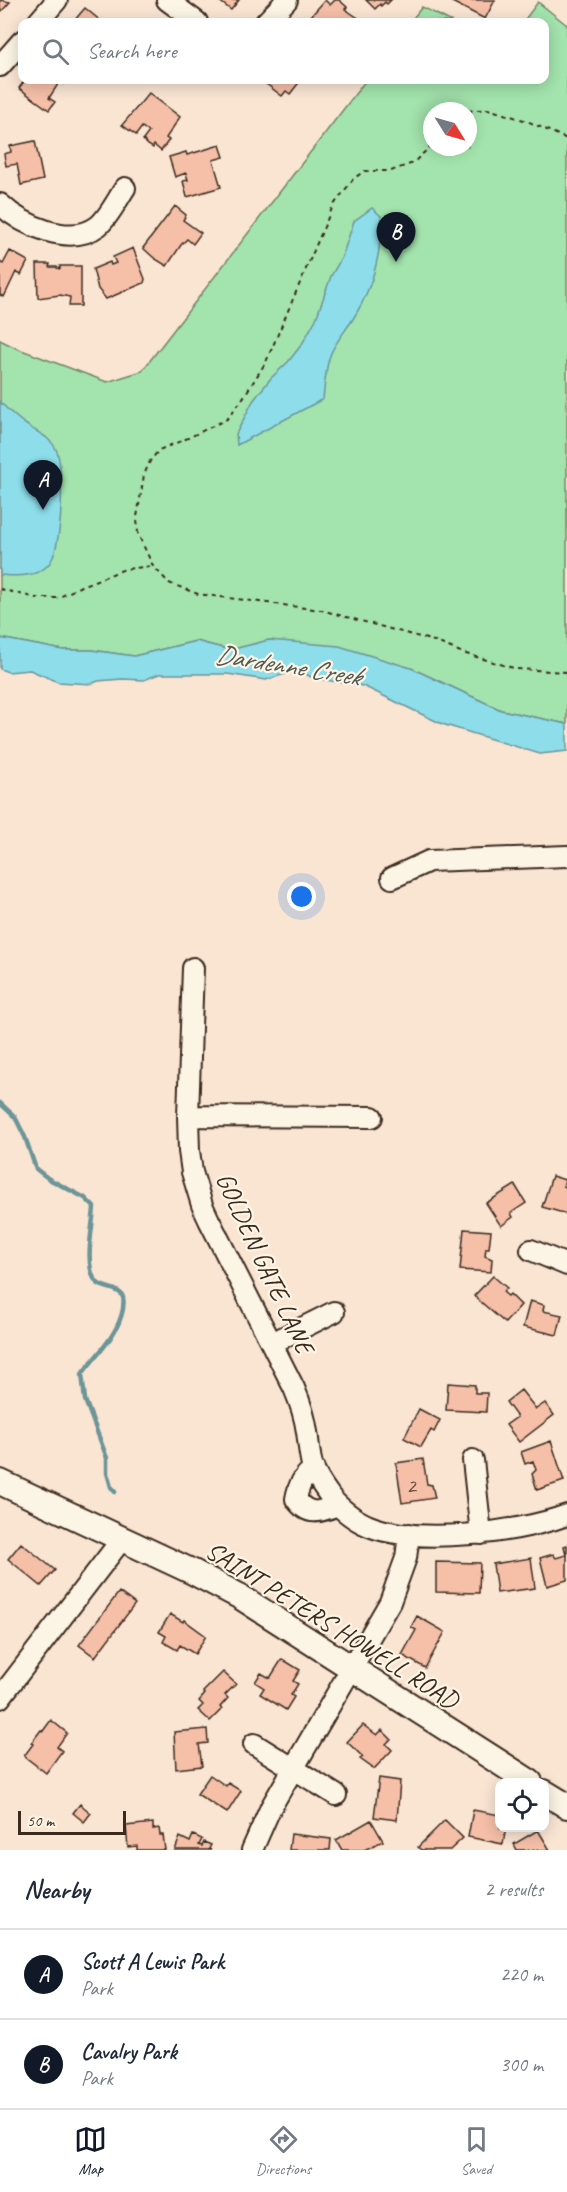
<!DOCTYPE html>
<html lang="en">
<head>
<meta charset="utf-8">
<style>
	:root { --surface:#fff; --page:#f6f6f7; --text:#1f2937; --muted:#747a83; --line:#e0e1e3; --accent:#111827 }
	body { margin:0; font-family:Caveat,sans-serif; background:var(--page); color:var(--text) }
	.controls { position:absolute; right:18px; bottom:18px; display:grid; overflow:hidden; border-radius:12px; box-shadow:0 3px 15px #0003 }
	.controls button { width:54px; height:54px; display:grid; place-items:center; padding:0; border:0; border-bottom:2px solid var(--line); background:var(--surface); color:var(--text); font:30px sans-serif }
	.compass { position:absolute; left:423px; top:102px; width:54px; height:54px; border-radius:50%; background:var(--surface); box-shadow:0 3px 15px #0003; rotate:127deg }
	.scale { position:absolute; left:18px; bottom:15px; width:108px; box-sizing:border-box; padding-left:6px; border:3px solid #3b2a1e; border-top:0; font-size:16px; line-height:21px; white-space:nowrap; color:#3b2a1e; -webkit-text-stroke:4px #fcf5e5; paint-order:stroke }
	.you { position:absolute; left:302px; top:897px; width:21px; height:21px; margin:-15px; border:4px solid #fff; border-radius:50%; background:#1a73e8; box-shadow:0 0 0 9px #1a73e833 }
	.badge { display:grid; place-items:center; width:39px; height:39px; border-radius:50%; background:var(--accent); color:#fff; font-size:20px; font-weight:700 }
	.pin { position:absolute; translate:-50% -50px; filter:drop-shadow(0 2px 3px #0008) }
	.pin::after { content:''; position:absolute; top:32px; width:21px; height:18px; background:inherit; clip-path:polygon(0 0,100% 0,50% 100%) }
	.list { margin:0; padding:0; list-style:none }
	h2 { display:flex; justify-content:space-between; align-items:center; height:78px; margin:0; padding:0 24px; font-size:26px }
	h2 small { font-size:20px; font-weight:400; color:var(--muted) }
	.list li { display:grid; grid-template-columns:39px 1fr auto; gap:18px; align-items:center; box-sizing:border-box; height:90px; padding:0 24px; border-top:2px solid var(--line) }
	.list b { display:block; font-size:22px; white-space:nowrap }
	.list p { margin:0; font-size:20px; white-space:nowrap; color:var(--muted) }
	.list em { font-size:20px; font-style:normal; color:var(--muted) }
	.icon { flex:none; width:33px; height:33px; fill:none; stroke:currentColor; stroke-width:2; stroke-linecap:round; stroke-linejoin:round }
	.map { position:relative; flex:none; width:567px; height:1850px; overflow:hidden }
	.search { position:absolute; background:var(--surface); box-shadow:0 3px 15px #0003; left:18px; right:18px; top:18px; height:66px; display:flex; align-items:center; gap:15px; box-sizing:border-box; padding:0 21px; border-radius:12px; color:var(--muted); font-size:22px }
	.sheet { height:258px; background:var(--surface) }
	nav { display:flex; justify-content:space-around; align-items:center; box-sizing:border-box; height:84px; border-top:2px solid var(--line); background:var(--surface); font-size:16px; color:var(--muted) }
	nav a { display:grid; justify-items:center; gap:3px }
	nav .on { color:var(--accent) }
	.map>svg:first-child { display:block }
	.green { fill:#a3e3ad; stroke:#6f8666; stroke-width:1.5; fill-rule:evenodd }
	.water { fill:#8dddea; stroke:#6c9598; stroke-width:1.5 }
	.lines { fill:none; stroke-linecap:round; stroke-linejoin:round }
	.stream { stroke:#6c9598; stroke-width:4.5 }
	.building { fill:#f5bfa8; stroke:#3b2a1e; stroke-width:1.5 }
	.minor-casing { stroke:#3b2a1e; stroke-width:24 }
	.major-casing { stroke:#3b2a1e; stroke-width:28 }
	.path { stroke:#3b2a1e; stroke-width:2; stroke-dasharray:4.5 4.5; stroke-linecap:butt }
	.minor { stroke:#fcf5e5; stroke-width:20 }
	.major { stroke:#fcf5e5; stroke-width:24 }
	.labels { text-anchor:middle; dominant-baseline:central; stroke-width:4.5; stroke-linejoin:round; paint-order:stroke }
	.number-label { font-size:22px; fill:#6a4f40 }
	.street-label { font-size:26px; fill:#3b2a1e; stroke:#fcf5e5 }
	.water-label { font-size:27px; font-style:italic; fill:#505751; stroke:#fcf5e5 }
</style>
</head>
<body>
<div class="map">
<svg width="567" height="1850" viewBox="0 0 567 1850">
	<rect width="100%" height="100%" fill="#fae5d3"/>
	<filter id="ink" filterUnits="userSpaceOnUse"><feTurbulence type="fractalNoise" baseFrequency=".0167" numOctaves="2"/><feDisplacementMap in="SourceGraphic" scale="12" xChannelSelector="R" yChannelSelector="G"/><feConvolveMatrix kernelMatrix="1 2 1 2 8 2 1 2 1" color-interpolation-filters="sRGB"/></filter>
	<g filter="url(#ink)">
		<path class="green" d="M 538,2 L 567,25 L 567,724 L 501,710 L 411,668 L 270,640 L 230,650 L 196,641 L 134,656 L 91,650 L 63,650 L 0,638 L 0,340 L 16,348 L 107,382 L 142,371 L 366,80 L 544,80 L 544,22 L 523,22 ZM 432,111 L 468,111 L 468,147 L 432,147 Z
			M 422,7 L 452,22 L 410,22 Z"/>
		<path class="water" d="M 372,208 L 381,216 C 382,255 372,290 351,322 C 344,332 336,342 331,353 C 325,367 325,384 323,399 L 237,445 L 236,434 L 253,401 L 271,378 L 288,362 L 302,344 L 316,319 L 331,276 L 342,257 L 354,221 Z
			M 0,402 C 8,410 17,419 28,426 C 38,433 50,437 56,449 C 65,468 63,551 48,565 C 36,578 16,576 0,575 Z
			M 0,638 L 63,650 L 91,650 L 134,656 L 196,641 L 230,650 L 269,640 L 339,646 L 411,668 L 501,710 L 567,724 L 567,751 L 540,754 L 442,724 L 363,686 L 313,678 L 298,670 L 266,680 L 227,674 L 159,674 L 144,680 L 122,679 L 98,681 L 91,684 L 58,682 L 30,670 L 8,672 L 0,669 Z"/>
		<g class="lines">
			<path class="stream" d="M 0,1103 L 15,1117 L 25,1137 L 36,1169 L 49,1179 L 85,1198 L 94,1207 C 93,1227 84,1263 95,1280 C 101,1290 116,1286 122,1295 C 125,1300 123,1304 123,1309 C 118,1335 98,1353 82,1374 L 85,1400 L 107,1458 L 107,1473 L 111,1487 L 115,1492"/>
		</g>
		<path class="building" d="M 0,0 L 10,2 L 2,11 L 0,9 Z
			M 218,0 L 239,0 L 231,10 Z
			M 325,0 L 330,5 L 335,0 L 339,0 L 347,7 L 345,9 L 364,22 L 313,22 L 315,21 L 311,16 Z
			M 366,0 L 391,0 L 387,4 L 385,2 L 381,6 L 380,4 L 375,9 Z
			M 450,0 L 495,0 L 485,19 L 450,1 Z
			M 85,8 L 102,22 L 73,22 Z
			M 25,80 L 67,80 L 64,84 L 60,81 L 49,98 L 55,102 L 49,110 L 19,88 Z
			M 261,80 L 301,80 L 290,94 L 286,91 L 282,96 Z
			M 149,93 L 180,117 L 166,138 L 169,140 L 161,151 L 154,145 L 153,148 L 148,145 L 143,140 L 149,132 L 142,127 L 136,135 L 122,125 Z
			M 35,141 L 43,180 L 21,185 L 17,164 L 6,166 L 4,154 L 11,152 L 10,146 Z
			M 220,145 L 224,157 L 213,160 L 221,187 L 187,197 L 183,181 L 188,180 L 186,173 L 175,177 L 169,157 L 186,152 L 187,155 Z
			M 175,206 L 186,215 L 183,220 L 201,233 L 193,244 L 187,239 L 181,245 L 167,266 L 154,258 L 143,248 Z
			M 133,248 L 145,279 L 144,283 L 106,299 L 98,289 L 93,269 L 110,262 L 111,265 L 116,263 L 113,257 Z
			M 10,251 L 28,261 L 21,275 L 16,272 L 4,297 L 0,295 L 0,262 L 3,264 Z
			M 37,264 L 50,264 L 49,267 L 57,267 L 57,268 L 60,269 L 60,266 L 81,266 L 81,306 L 69,306 L 70,297 L 60,295 L 38,298 Z
			M 552,1176 L 565,1180 L 563,1186 L 567,1187 L 567,1214 L 542,1207 Z
			M 515,1185 L 526,1203 L 511,1213 L 513,1217 L 501,1226 L 486,1203 Z
			M 464,1229 L 491,1231 L 489,1248 L 486,1248 L 485,1256 L 492,1259 L 491,1272 L 460,1270 Z
			M 493,1276 L 507,1288 L 503,1292 L 508,1296 L 510,1294 L 521,1305 L 505,1323 L 474,1296 Z
			M 530,1301 L 544,1305 L 543,1311 L 562,1315 L 557,1335 L 523,1327 Z
			M 448,1383 L 475,1385 L 475,1393 L 487,1393 L 486,1412 L 446,1410 Z
			M 521,1390 L 536,1409 L 545,1403 L 554,1415 L 519,1442 L 506,1425 L 517,1417 L 506,1402 Z
			M 419,1409 L 440,1420 L 434,1432 L 431,1430 L 421,1447 L 404,1438 Z
			M 551,1441 L 564,1481 L 537,1490 L 532,1474 L 536,1470 L 533,1461 L 525,1464 L 521,1452 Z
			M 423,1459 L 427,1484 L 432,1485 L 435,1498 L 402,1503 L 396,1463 Z
			M 21,1543 L 55,1570 L 41,1586 L 8,1559 Z
			M 567,1545 L 567,1580 L 547,1586 L 540,1558 L 553,1554 L 556,1558 L 566,1555 L 564,1546 Z
			M 531,1558 L 535,1588 L 497,1593 L 493,1564 Z
			M 436,1562 L 480,1563 L 479,1593 L 436,1592 Z
			M 119,1592 L 135,1604 L 95,1657 L 79,1645 Z
			M 170,1614 L 183,1622 L 184,1620 L 206,1636 L 195,1654 L 180,1645 L 177,1650 L 163,1642 L 166,1636 L 159,1632 Z
			M 417,1616 L 445,1632 L 425,1668 L 402,1655 L 416,1630 L 411,1627 Z
			M 282,1659 L 300,1670 L 293,1681 L 298,1684 L 291,1695 L 294,1697 L 286,1710 L 260,1694 L 264,1688 L 255,1682 L 261,1673 L 270,1678 Z
			M 223,1672 L 236,1684 L 225,1695 L 228,1698 L 220,1707 L 222,1709 L 210,1721 L 198,1710 L 203,1705 L 199,1701 L 205,1694 L 203,1692 Z
			M 51,1720 L 67,1733 L 57,1747 L 62,1751 L 46,1773 L 24,1756 L 33,1744 L 31,1743 L 41,1730 L 43,1731 Z
			M 363,1725 L 377,1735 L 382,1730 L 391,1739 L 386,1744 L 392,1750 L 374,1769 L 360,1759 L 363,1757 L 347,1742 Z
			M 207,1729 L 208,1743 L 199,1744 L 202,1766 L 176,1769 L 174,1732 Z
			M 210,1775 L 226,1786 L 228,1783 L 241,1791 L 227,1813 L 197,1794 Z
			M 379,1778 L 400,1781 L 397,1820 L 374,1817 Z
			M 80,1804 L 91,1813 L 84,1822 L 73,1813 Z
			M 473,1810 L 500,1815 L 500,1828 L 506,1828 L 503,1844 L 468,1837 Z
			M 371,1820 L 383,1841 L 364,1850 L 342,1850 L 336,1840 Z
			M 445,1820 L 463,1838 L 450,1850 L 421,1850 L 418,1847 Z
			M 153,1823 L 153,1829 L 159,1828 L 160,1835 L 163,1835 L 165,1850 L 137,1850 L 137,1846 L 128,1847 L 126,1826 Z
			M 538,1830 L 550,1850 L 517,1850 L 514,1844 Z
			M 291,1834 L 331,1839 L 330,1850 L 289,1850 Z
			M 193,1835 L 202,1839 L 199,1845 L 202,1846 L 204,1842 L 211,1845 L 209,1849 L 211,1850 L 175,1850 L 180,1837 L 190,1842 Z"/>
		<g class="lines">
			<g class="minor-casing">
				<path id="minor" d="M 167,0 L 197,22
					M 38,22 L 57,0
					M 266,22 L 287,0
					M 0,66 L 22,41
					M 0,204 C 22,225 70,247 98,226 C 109,217 117,200 125,188
					M 392,878 L 429,861 L 567,856
					M 193,968 L 188,1116 L 189,1151 L 192,1172 L 202,1205 L 209,1220 L 294,1388 C 300,1402 305,1417 307,1432 C 309,1444 309,1456 313,1468 C 316,1476 322,1485 327,1492 C 335,1505 354,1520 369,1526 C 417,1545 519,1533 567,1515
					M 188,1116 L 372,1117
					M 531,1250 L 567,1265
					M 272,1343 L 334,1312
					M 473,1460 L 481,1534
					M 314,1469 C 302,1476 298,1487 296,1499 C 308,1517 320,1512 338,1505
					M 0,1698 L 122,1539
					M 254,1744 L 336,1795
					M 252,1850 L 271,1807 L 390,1602 L 406,1558 L 409,1534"/>
			</g>
			<g class="major-casing">
				<path id="major" d="M 0,1482 L 193,1572 L 239,1596 L 530,1782
					M 544,1792 L 567,1806"/>
			</g>
			<path class="path" d="M 468,111 L 488,109 L 527,121 L 567,139
				M 432,145 L 413,163 L 391,171 L 365,171 L 354,178 L 333,206 L 266,362 L 241,401 L 227,419 L 188,438 L 159,450 L 150,461 L 144,475 L 137,517 L 138,534 L 153,566 L 169,583 L 198,594 L 321,610 L 434,641 L 463,653 L 517,669 L 567,672
				M 0,589 L 36,598 L 58,598 L 81,586 L 125,569 L 152,566"/>
			<use href="#minor" class="minor"/>
			<use href="#major" class="major"/>
		</g>
	</g>
	<g class="labels">
		<g class="number-label">
			<text x="411" y="1486">2</text>
		</g>
		<g class="street-label">
			<text transform="translate(265 1263) rotate(65)">GOLDEN GATE LANE</text>
			<text transform="translate(332 1625) rotate(32)">SAINT PETERS HOWELL ROAD</text>
		</g>
		<g class="water-label">
			<text transform="translate(288 665) rotate(9)">Dardenne Creek</text>
		</g>
	</g>
</svg>
<div class="controls">
<button><svg class="icon" aria-label="locate" viewBox="0 0 24 24"><circle cx="12" cy="12" r="6"/><path d="M12 2v4M12 18v4M2 12h4M18 12h4"/></svg></button>
</div>
<svg class="compass" viewBox="-18 -18 36 36"><path d="M0-13l5 13h-10z" fill="#e53935"/><path d="M0 13l5-13h-10z" fill="#747a83"/></svg>
<div class="scale">50 m</div>
<div class="you"></div>
<div class="pin badge" style="left:43px;top:510px">A</div>
<div class="pin badge" style="left:396px;top:262px">B</div>
<div class="search"><svg class="icon" aria-label="search" viewBox="0 0 24 24"><circle cx="10" cy="10" r="6"/><path d="M15 15l6 6"/></svg>Search here</div>
</div>
<section class="sheet">
<h2>Nearby<small>2 results</small></h2>
<ul class="list">
<li><span class="badge">A</span><div><b>Scott A Lewis Park</b><p>Park</p></div><em>220 m</em></li>
<li><span class="badge">B</span><div><b>Cavalry Park</b><p>Park</p></div><em>300 m</em></li>
</ul>
</section>
<nav>
<a class="on"><svg class="icon" aria-label="map" viewBox="0 0 24 24"><path d="M3 6l6-2 6 2 6-2v14l-6 2-6-2-6 2zM9 4v14M15 6v14"/></svg>Map</a>
<a><svg class="icon" aria-label="directions" viewBox="0 0 24 24"><path d="M12 3l9 9-9 9-9-9zM9 14v-3h6M13 9l2 2-2 2"/></svg>Directions</a>
<a><svg class="icon" aria-label="saved" viewBox="0 0 24 24"><path d="M7 4h10v16l-5-4-5 4z"/></svg>Saved</a>
</nav>
</body>
</html>
